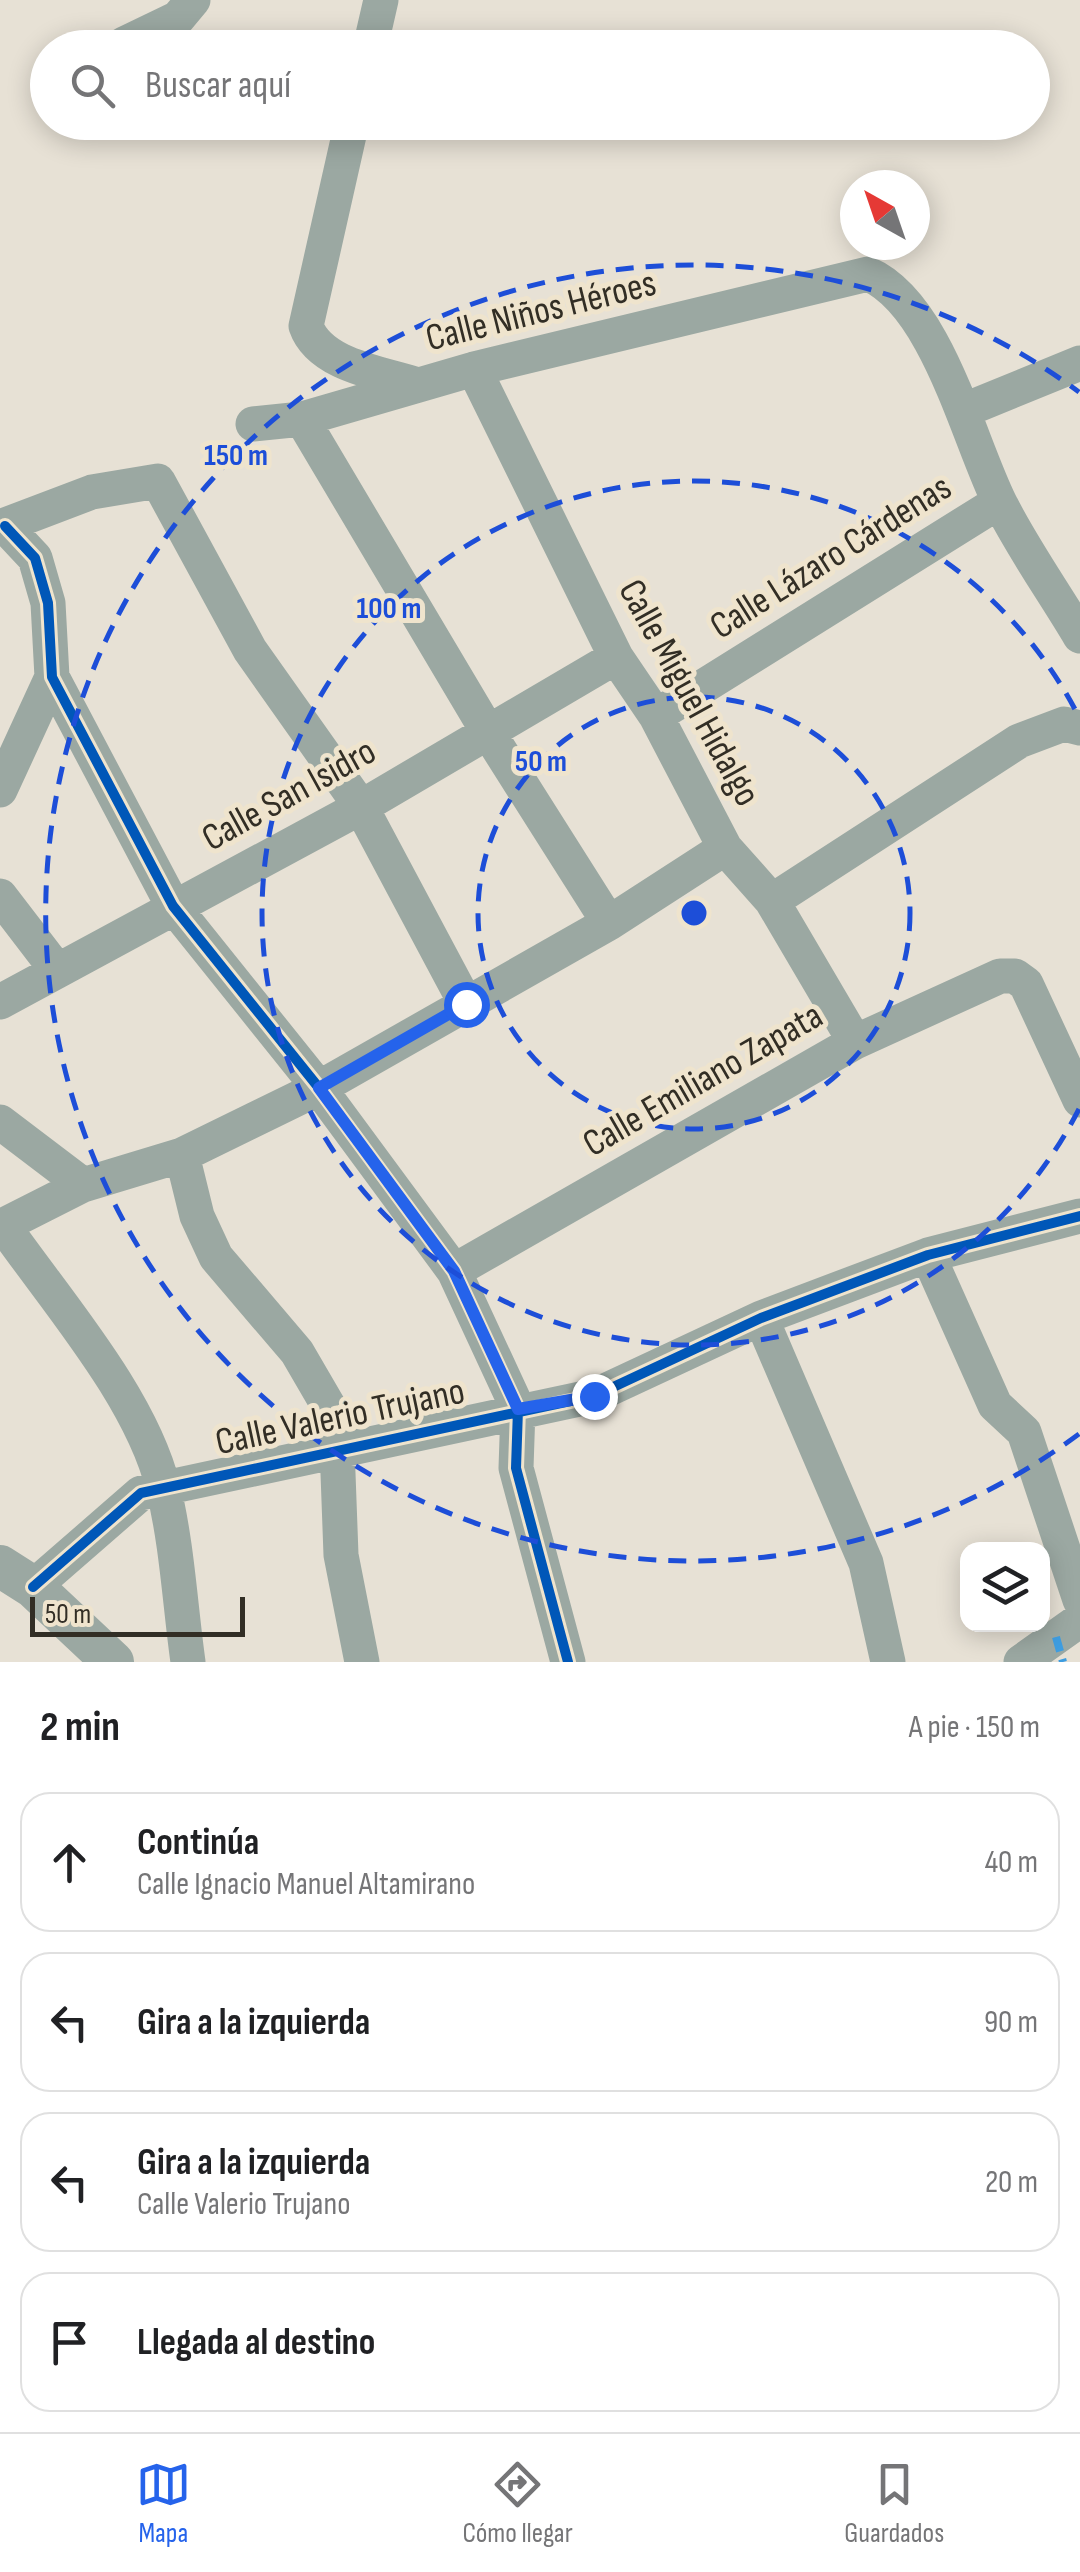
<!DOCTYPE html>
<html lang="es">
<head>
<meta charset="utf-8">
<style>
	:root { --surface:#fff; --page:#f2f2f2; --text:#202124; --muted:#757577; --line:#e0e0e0; --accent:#2563eb }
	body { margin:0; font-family:"Sofia Sans Condensed",sans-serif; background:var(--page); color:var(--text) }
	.controls { position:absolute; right:30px; bottom:30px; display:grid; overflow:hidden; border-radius:20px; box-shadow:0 5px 25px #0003 }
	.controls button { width:90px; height:90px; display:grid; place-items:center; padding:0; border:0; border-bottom:2px solid var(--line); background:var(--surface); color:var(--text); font:50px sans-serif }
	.compass { position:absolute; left:840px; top:170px; width:90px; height:90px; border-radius:50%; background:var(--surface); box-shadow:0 5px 25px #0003; rotate:320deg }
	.scale { position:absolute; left:30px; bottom:25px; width:215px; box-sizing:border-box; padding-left:10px; border:5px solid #322e25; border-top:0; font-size:28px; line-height:35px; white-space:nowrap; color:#322e25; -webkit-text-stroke:8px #efe4cd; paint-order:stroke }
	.stop { position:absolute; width:30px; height:30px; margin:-22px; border:8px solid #2563eb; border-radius:50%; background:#fff }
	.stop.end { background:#2563eb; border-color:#fff; box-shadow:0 2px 10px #0008 }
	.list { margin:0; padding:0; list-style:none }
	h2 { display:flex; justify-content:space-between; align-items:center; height:130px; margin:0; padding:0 40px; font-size:42px }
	h2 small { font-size:32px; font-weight:400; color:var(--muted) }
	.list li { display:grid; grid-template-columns:65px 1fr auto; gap:30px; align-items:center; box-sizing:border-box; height:140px; margin:0 20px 20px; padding:0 20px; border:2px solid var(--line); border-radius:30px }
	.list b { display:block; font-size:38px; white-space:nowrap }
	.list p { margin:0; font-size:32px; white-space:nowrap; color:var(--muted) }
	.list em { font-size:32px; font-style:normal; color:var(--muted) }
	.icon { flex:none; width:55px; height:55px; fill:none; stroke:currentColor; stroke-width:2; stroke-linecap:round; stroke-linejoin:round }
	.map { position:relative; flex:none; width:1080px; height:1662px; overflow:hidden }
	.search { position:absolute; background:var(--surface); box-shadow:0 5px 25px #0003; left:30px; right:30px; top:30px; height:110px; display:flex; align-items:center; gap:25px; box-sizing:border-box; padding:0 35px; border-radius:55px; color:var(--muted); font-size:38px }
	.sheet { height:770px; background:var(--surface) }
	nav { display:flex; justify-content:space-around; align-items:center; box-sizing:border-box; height:140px; border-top:2px solid var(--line); background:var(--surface); font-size:28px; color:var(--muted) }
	nav a { display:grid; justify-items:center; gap:5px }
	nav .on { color:var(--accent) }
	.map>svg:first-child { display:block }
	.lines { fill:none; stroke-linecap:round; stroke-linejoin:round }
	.minor { stroke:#9ba8a2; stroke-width:35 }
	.tertiary { stroke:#9ba8a2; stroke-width:42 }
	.quiet { stroke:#3e9de0; stroke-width:8; stroke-dasharray:15 8; stroke-linecap:butt }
	.cycleway-casing { stroke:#efe4cd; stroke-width:16 }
	.cycleway { stroke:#0057b8; stroke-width:10 }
	.route { stroke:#2563eb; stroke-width:12 }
	.ring { fill:none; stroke:#1d4ed8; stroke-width:5; stroke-dasharray:18 12 }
	.labels { text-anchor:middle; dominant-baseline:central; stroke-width:10; stroke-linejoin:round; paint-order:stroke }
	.street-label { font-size:38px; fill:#322e25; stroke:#efe4cd }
	.centre { fill:#1d4ed8; stroke:#efe4cd; stroke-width:5 }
	.ring-label { font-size:30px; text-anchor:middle; font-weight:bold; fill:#1d4ed8; stroke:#efe4cd; stroke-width:10; stroke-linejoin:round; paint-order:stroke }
</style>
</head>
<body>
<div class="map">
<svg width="1080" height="1662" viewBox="0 0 1080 1662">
	<rect width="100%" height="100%" fill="#e7e1d5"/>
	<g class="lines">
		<path class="minor" d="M 124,44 L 178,18 L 193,0
			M 370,48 L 381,0
			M 352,122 L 306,326 C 320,366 382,373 418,385
			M 474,369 L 616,657 L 656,716 L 725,848 L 772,901 L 855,1042
			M 965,410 L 1080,363
			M 302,419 L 488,732 L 609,923
			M 253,424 L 302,419 L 474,369 L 868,274 C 937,304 968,439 1000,503 C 1023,549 1054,592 1080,636
			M 5,526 L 35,558 L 48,603 L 52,677 L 173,906 L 319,1088 L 454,1271 L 518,1409 L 516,1468 L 568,1662
			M 0,527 L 92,492 L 158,481 L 250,650 L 361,807 L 466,1004
			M 656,716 L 999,502
			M 0,790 L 52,677
			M 0,896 L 56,969
			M 772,901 L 1019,741 L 1064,724 L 1080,728
			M 0,1002 L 361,807 L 616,657
			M 0,1122 L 83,1185
			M 182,1155 L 197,1216 L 216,1257 L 297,1352 L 336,1419 L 341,1555 L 362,1662
			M 3,1225 C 56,1301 141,1397 163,1487 C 177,1543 180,1605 188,1662
			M 0,1227 L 83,1185 L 182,1155 L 319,1088 L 609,923 L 725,848
			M 928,1255 L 995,1405 L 1024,1432 L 1080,1600
			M 454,1271 L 855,1042 L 1000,976 L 1015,976 L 1026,984 L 1080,1100
			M 761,1318 L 866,1563 L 888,1662
			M 33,1587 L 141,1493 L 594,1396 L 761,1318 L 928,1255 L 1080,1216
			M 1021,1662 L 1080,1620"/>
		<path class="tertiary" d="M 0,1566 L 33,1587 L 113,1662"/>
		<path class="quiet" d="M 1056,1637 L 1063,1662"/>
		<g class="cycleway-casing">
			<path id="cycleway" d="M 5,526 L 35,558 L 48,603 L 52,677 L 173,906 L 319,1088 L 454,1271 L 518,1409 L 516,1468 L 568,1662
				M 33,1587 L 141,1493 L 594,1396 L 761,1318 L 928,1255 L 1080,1216"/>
		</g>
		<use href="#cycleway" class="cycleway"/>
	</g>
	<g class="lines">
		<path class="route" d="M 466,1004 L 319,1088 L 454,1271 L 518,1409 L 594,1396"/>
	</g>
	<g class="ring">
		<circle cx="694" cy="913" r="216"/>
		<path d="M1079 1109A432 432 0 1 1 1079 717"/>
		<path d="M1079 1434A648 648 0 1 1 1079 392"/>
	</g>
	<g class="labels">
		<g class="street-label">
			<text transform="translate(541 311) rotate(-14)">Calle Niños Héroes</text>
			<text transform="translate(831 557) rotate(-32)">Calle Lázaro Cárdenas</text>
			<text transform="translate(689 693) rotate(61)">Calle Miguel Hidalgo</text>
			<text transform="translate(289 795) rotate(-29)">Calle San Isidro</text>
			<text transform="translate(703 1080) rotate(-30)">Calle Emiliano Zapata</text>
			<text transform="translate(340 1417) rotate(-12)">Calle Valerio Trujano</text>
		</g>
	</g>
	<circle cx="694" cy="913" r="15" class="centre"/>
	<g class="ring-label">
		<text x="236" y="465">150 m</text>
		<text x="389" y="618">100 m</text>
		<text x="541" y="771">50 m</text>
	</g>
</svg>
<div class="controls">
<button><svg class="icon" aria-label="layers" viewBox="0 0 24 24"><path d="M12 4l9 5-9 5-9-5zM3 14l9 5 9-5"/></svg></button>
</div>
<svg class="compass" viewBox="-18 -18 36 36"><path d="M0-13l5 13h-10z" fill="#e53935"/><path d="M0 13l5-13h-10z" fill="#757577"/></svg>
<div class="scale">50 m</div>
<div class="stop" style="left:466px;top:1004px"></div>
<div class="stop end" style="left:594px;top:1396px"></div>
<div class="search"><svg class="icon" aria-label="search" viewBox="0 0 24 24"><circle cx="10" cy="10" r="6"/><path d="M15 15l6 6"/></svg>Buscar aquí</div>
</div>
<section class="sheet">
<h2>2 min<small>A pie · 150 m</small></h2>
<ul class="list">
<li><svg class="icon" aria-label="ahead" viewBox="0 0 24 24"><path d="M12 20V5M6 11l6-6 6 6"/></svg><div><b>Continúa</b><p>Calle Ignacio Manuel Altamirano</p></div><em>40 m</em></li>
<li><svg class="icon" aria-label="left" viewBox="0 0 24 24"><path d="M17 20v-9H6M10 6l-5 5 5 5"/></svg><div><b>Gira a la izquierda</b></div><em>90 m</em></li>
<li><svg class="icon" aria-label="left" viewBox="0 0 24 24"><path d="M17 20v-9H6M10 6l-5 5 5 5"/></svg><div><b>Gira a la izquierda</b><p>Calle Valerio Trujano</p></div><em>20 m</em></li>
<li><svg class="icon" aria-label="arrive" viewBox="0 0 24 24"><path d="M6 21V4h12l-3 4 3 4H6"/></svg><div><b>Llegada al destino</b></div></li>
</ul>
</section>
<nav>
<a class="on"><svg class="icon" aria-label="map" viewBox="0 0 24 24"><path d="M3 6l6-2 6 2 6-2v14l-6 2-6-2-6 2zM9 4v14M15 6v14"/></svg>Mapa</a>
<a><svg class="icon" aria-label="directions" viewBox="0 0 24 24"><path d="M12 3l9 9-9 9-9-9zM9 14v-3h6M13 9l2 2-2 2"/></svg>Cómo llegar</a>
<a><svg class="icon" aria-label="saved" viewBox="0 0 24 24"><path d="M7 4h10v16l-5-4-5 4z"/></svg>Guardados</a>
</nav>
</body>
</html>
